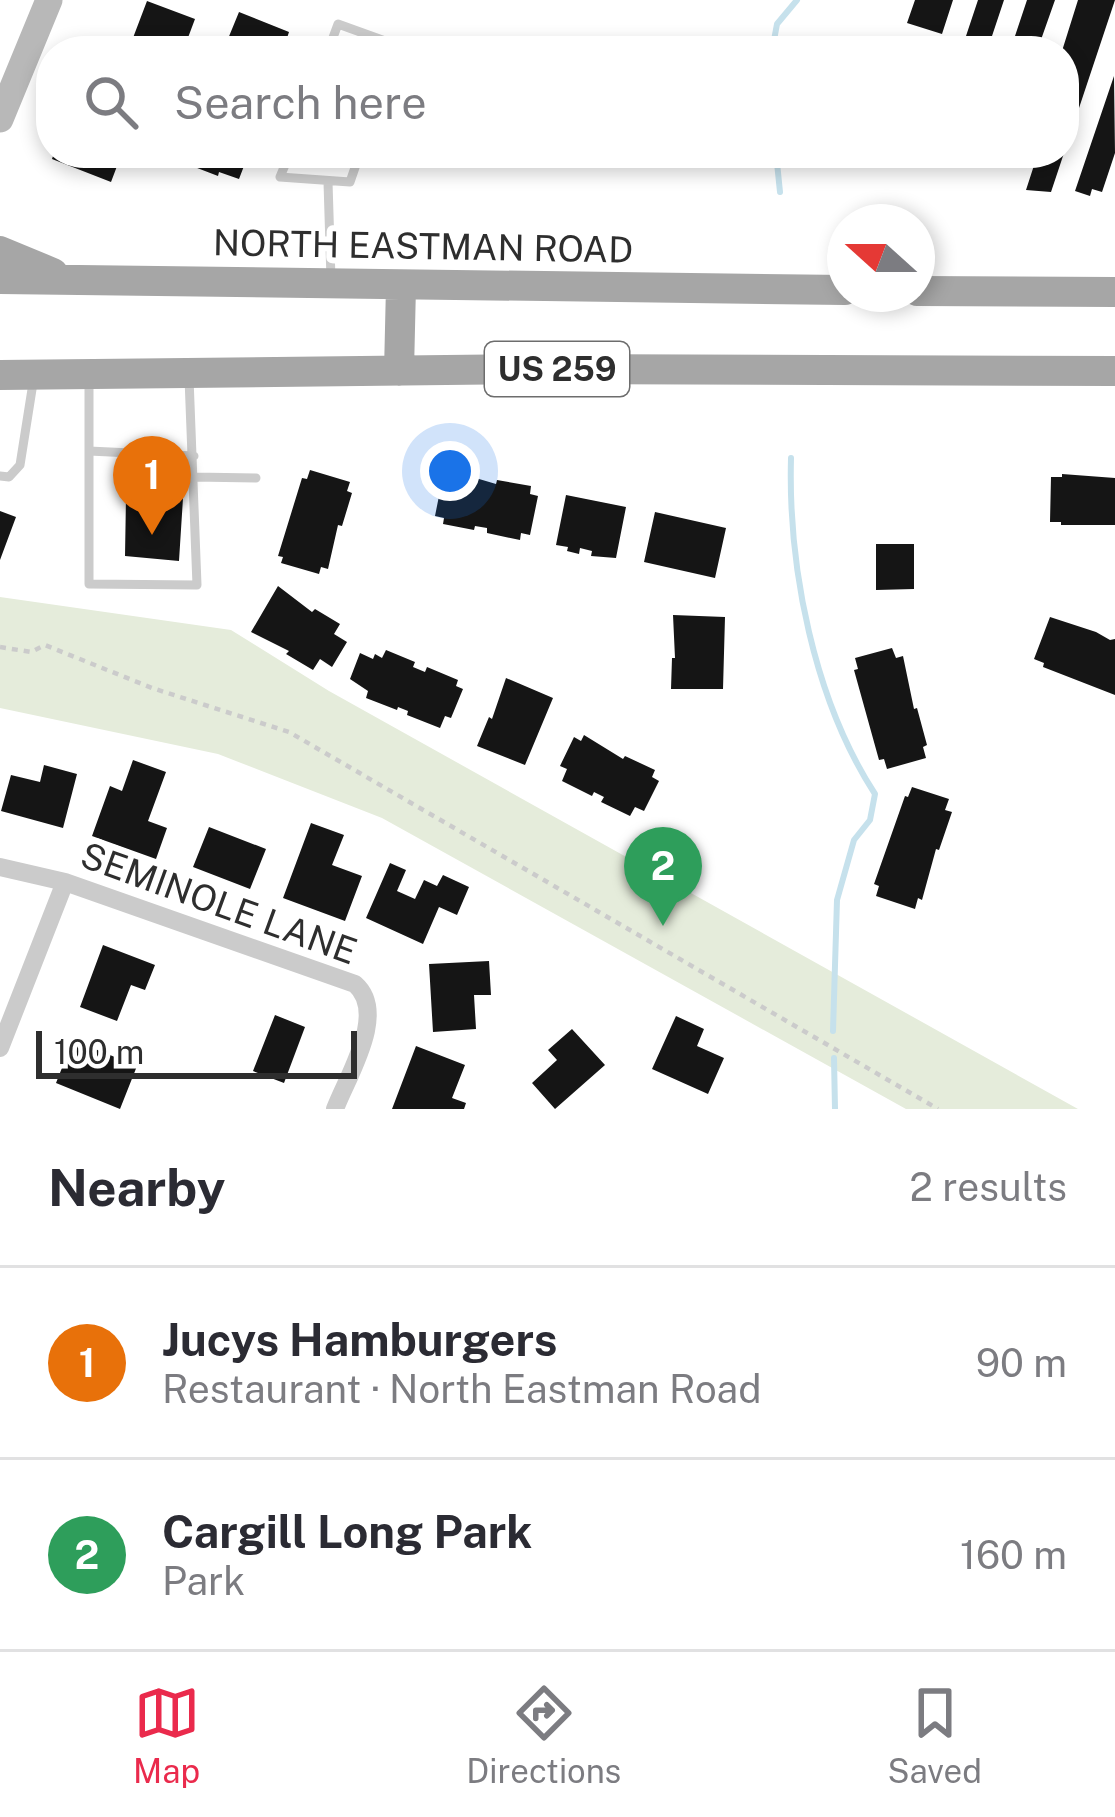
<!DOCTYPE html>
<html lang="en">
<head>
<meta charset="utf-8">
<style>
	:root { --surface:#fff; --page:#f7f7f7; --text:#2b2b33; --muted:#7c7c81; --line:#e1e1e2; --accent:#ea2a4c }
	body { margin:0; font-family:"Public Sans",sans-serif; background:var(--page); color:var(--text) }
	.compass { position:absolute; left:827px; top:204px; width:108px; height:108px; border-radius:50%; background:var(--surface); box-shadow:0 6px 18px #0003; rotate:291deg }
	.scale { position:absolute; left:36px; bottom:30px; width:321px; box-sizing:border-box; padding-left:12px; border:6px solid #2e2e2e; border-top:0; font-size:33px; line-height:42px; white-space:nowrap; color:#2e2e2e; -webkit-text-stroke:9px #fff; paint-order:stroke }
	.you { position:absolute; left:450px; top:471px; width:42px; height:42px; margin:-30px; border:9px solid #fff; border-radius:50%; background:#1a73e8; box-shadow:0 0 0 18px #1a73e833 }
	.badge { display:grid; place-items:center; width:78px; height:78px; border-radius:50%; background:var(--accent); color:#fff; font-size:39px; font-weight:700 }
	.pin { position:absolute; translate:-50% -99px; filter:drop-shadow(0 3px 6px #0008) }
	.pin::after { content:''; position:absolute; top:63px; width:42px; height:36px; background:inherit; clip-path:polygon(0 0,100% 0,50% 100%) }
	.list { margin:0; padding:0; list-style:none }
	h2 { display:flex; justify-content:space-between; align-items:center; height:156px; margin:0; padding:0 48px; font-size:51px }
	h2 small { font-size:39px; font-weight:400; color:var(--muted) }
	.list li { display:grid; grid-template-columns:78px 1fr auto; gap:36px; align-items:center; box-sizing:border-box; height:192px; padding:0 48px; border-top:3px solid var(--line) }
	.list b { display:block; font-size:45px; white-space:nowrap }
	.list p { margin:0; font-size:39px; white-space:nowrap; color:var(--muted) }
	.list em { font-size:39px; font-style:normal; color:var(--muted) }
	.icon { flex:none; width:66px; height:66px; fill:none; stroke:currentColor; stroke-width:2; stroke-linecap:round; stroke-linejoin:round }
	.map { position:relative; flex:none; width:1115px; height:1109px; overflow:hidden }
	.search { position:absolute; background:var(--surface); box-shadow:0 6px 18px #0003; left:36px; right:36px; top:36px; height:132px; display:flex; align-items:center; gap:30px; box-sizing:border-box; padding:0 42px; border-radius:48px; color:var(--muted); font-size:45px }
	.sheet { height:540px; background:var(--surface) }
	nav { display:flex; justify-content:space-around; align-items:center; box-sizing:border-box; height:168px; border-top:3px solid var(--line); background:var(--surface); font-size:33px; color:var(--muted) }
	nav a { display:grid; justify-items:center; gap:6px }
	nav .on { color:var(--accent) }
	.map>svg:first-child { display:block }
	.green { fill:#e5ecdb }
	.lines { fill:none; stroke-linecap:round; stroke-linejoin:round }
	.stream { stroke:#c6e1ec; stroke-width:6 }
	.building { fill:#151515 }
	.path { stroke:#cbcbcb; stroke-width:4.5; stroke-dasharray:6 6; stroke-linecap:butt }
	.lane { stroke:#cbcbcb; stroke-width:9 }
	.street { stroke:#cbcbcb; stroke-width:18 }
	.secondary { stroke:#b8b8b8; stroke-width:27 }
	.primary { stroke:#a6a6a6; stroke-width:30 }
	.labels { text-anchor:middle; dominant-baseline:central; stroke-width:12; stroke-linejoin:round; paint-order:stroke }
	.shield { fill:#fff; stroke:#6d6d6d; stroke-width:3 }
	.shield-label { font-size:33px; font-weight:bold; fill:#2e2e2e }
	.street-label { font-size:36px; fill:#2e2e2e; stroke:#fff }
</style>
</head>
<body>
<div class="map">
<svg width="1115" height="1109" viewBox="0 0 1115 1109">
	<rect width="100%" height="100%" fill="#fff"/>
	<path class="green" d="M 0,597 L 231,630 L 329,691 L 1078,1109 L 906,1109 L 382,818 L 218,754 L 0,708 Z"/>
	<g class="lines">
		<path class="stream" d="M 772,51 L 777,24 L 797,0
			M 776,153 L 780,192
			M 791,458 C 788,568 814,700 875,794 L 870,820 L 854,840 L 837,900 L 833,1031
			M 834,1058 L 835,1109"/>
	</g>
	<path class="building" d="M 915,0 L 953,0 L 942,34 L 907,23 Z
		M 978,0 L 1004,0 L 987,51 L 961,51 Z
		M 1027,0 L 1055,0 L 1037,51 L 1010,51 Z
		M 1078,0 L 1115,0 L 1065,150 L 1062,51 Z
		M 147,1 L 195,19 L 183,51 L 167,46 L 165,51 L 128,51 Z
		M 239,12 L 289,32 L 287,38 L 298,42 L 294,51 L 223,51 Z
		M 913,38 L 943,40 L 942,51 L 913,51 Z
		M 1114,76 L 1115,153 L 1102,192 L 1092,189 L 1090,196 L 1075,191 Z
		M 54,153 L 122,153 L 111,182 L 52,159 Z
		M 182,153 L 249,153 L 239,179 L 219,172 L 218,176 L 179,161 Z
		M 1038,153 L 1064,153 L 1051,192 L 1026,190 Z
		M 310,470 L 350,482 L 347,491 L 352,493 L 342,526 L 338,525 L 328,569 L 321,567 L 319,574 L 281,563 L 283,557 L 278,556 L 302,478 L 307,479 Z
		M 452,471 L 496,484 L 497,480 L 531,486 L 530,494 L 538,496 L 530,535 L 521,533 L 520,540 L 487,533 L 487,528 L 475,526 L 474,530 L 443,524 L 444,518 L 435,516 L 443,476 L 451,477 Z
		M 1062,474 L 1115,478 L 1115,525 L 1061,525 L 1061,522 L 1050,522 L 1051,477 L 1062,477 Z
		M 142,488 L 168,488 L 168,498 L 183,498 L 179,561 L 125,556 L 126,497 L 141,498 Z
		M 566,495 L 626,507 L 616,558 L 591,556 L 592,551 L 580,548 L 579,554 L 567,551 L 568,547 L 556,545 Z
		M 0,511 L 16,517 L 0,560 Z
		M 655,512 L 726,528 L 715,578 L 644,562 Z
		M 876,544 L 914,544 L 914,589 L 876,590 Z
		M 278,586 L 312,612 L 315,609 L 340,624 L 334,634 L 347,642 L 332,667 L 320,659 L 313,670 L 286,654 L 289,651 L 251,632 Z
		M 673,615 L 725,617 L 723,689 L 671,689 L 672,658 L 675,658 Z
		M 1050,617 L 1096,632 L 1110,640 L 1115,639 L 1115,695 L 1043,667 L 1044,663 L 1034,659 Z
		M 892,648 L 896,658 L 903,656 L 914,709 L 917,708 L 927,745 L 923,747 L 926,758 L 887,769 L 884,759 L 879,760 L 854,670 L 858,669 L 855,658 Z
		M 386,650 L 415,662 L 413,667 L 425,672 L 427,667 L 458,680 L 456,686 L 463,689 L 451,718 L 445,716 L 440,728 L 407,715 L 408,711 L 398,707 L 397,710 L 366,698 L 368,691 L 350,679 L 360,653 L 373,659 L 375,654 L 382,658 Z
		M 506,678 L 553,698 L 525,765 L 477,746 L 489,717 L 492,719 Z
		M 584,735 L 623,759 L 625,756 L 655,770 L 652,777 L 659,781 L 644,811 L 635,807 L 630,816 L 601,802 L 604,797 L 594,792 L 592,796 L 562,781 L 567,769 L 560,766 L 574,737 L 581,741 Z
		M 133,760 L 166,772 L 148,821 L 167,828 L 156,859 L 92,836 L 110,786 L 122,791 Z
		M 44,765 L 77,774 L 63,828 L 1,811 L 11,775 L 40,782 Z
		M 912,787 L 949,799 L 945,810 L 952,812 L 939,850 L 936,849 L 922,900 L 918,898 L 915,909 L 876,896 L 879,886 L 874,884 L 905,796 L 908,797 Z
		M 311,823 L 344,835 L 332,865 L 362,876 L 345,921 L 283,898 Z
		M 209,827 L 266,849 L 250,889 L 193,867 Z
		M 390,863 L 406,870 L 397,891 L 415,899 L 424,880 L 437,886 L 443,875 L 469,887 L 457,915 L 439,907 L 423,944 L 366,918 Z
		M 103,945 L 155,965 L 145,990 L 131,985 L 117,1021 L 80,1007 Z
		M 489,961 L 491,995 L 474,995 L 476,1029 L 433,1032 L 429,964 Z
		M 275,1015 L 305,1027 L 284,1083 L 253,1071 Z
		M 676,1016 L 704,1029 L 697,1046 L 724,1058 L 708,1094 L 652,1069 Z
		M 572,1029 L 605,1065 L 555,1109 L 532,1083 L 557,1060 L 548,1050 Z
		M 73,1040 L 137,1066 L 120,1109 L 56,1083 Z
		M 416,1046 L 465,1065 L 452,1098 L 466,1103 L 464,1109 L 392,1109 Z"/>
	<g class="lines">
		<path class="path" d="M 0,647 L 31,652 L 45,645 L 152,688 L 289,732 L 938,1109"/>
		<path class="lane" d="M 328,51 L 338,24 L 399,46 L 397,51
			M 290,153 L 280,177 L 350,182 L 360,153
			M 328,182 L 331,279
			M 89,381 L 89,584 L 197,585 L 189,378
			M 89,451 L 194,456
			M 0,476 L 9,477 L 20,465 L 33,383
			M 194,477 L 256,478"/>
		<path class="street" d="M 0,867 L 65,882 L 355,984 C 388,1013 348,1075 335,1109
			M 0,1048 L 65,882"/>
		<path class="secondary" d="M 0,119 L 49,0"/>
		<path class="primary" d="M 0,251 L 53,273
			M 0,279 L 845,290
			M 917,291 L 1115,292
			M 399,371 L 401,286
			M 0,375 L 541,369 L 1115,371"/>
	</g>
	<g class="labels">
		<rect class="shield" x="485" y="342" width="144" height="54" rx="9"/>
		<g class="shield-label">
			<text x="557" y="369">US 259</text>
		</g>
		<g class="street-label">
			<text transform="translate(423 246) rotate(1)">NORTH EASTMAN ROAD</text>
			<text transform="translate(219 903) rotate(20)">SEMINOLE LANE</text>
		</g>
	</g>
</svg>
<svg class="compass" viewBox="-18 -18 36 36"><path d="M0-13l5 13h-10z" fill="#e53935"/><path d="M0 13l5-13h-10z" fill="#7c7c81"/></svg>
<div class="scale">100 m</div>
<div class="you"></div>
<div class="pin badge" style="left:152px;top:535px;background:#e8710a">1</div>
<div class="pin badge" style="left:663px;top:926px;background:#2e9e5b">2</div>
<div class="search"><svg class="icon" aria-label="search" viewBox="0 0 24 24"><circle cx="10" cy="10" r="6"/><path d="M15 15l6 6"/></svg>Search here</div>
</div>
<section class="sheet">
<h2>Nearby<small>2 results</small></h2>
<ul class="list">
<li><span class="badge" style="background:#e8710a">1</span><div><b>Jucys Hamburgers</b><p>Restaurant · North Eastman Road</p></div><em>90 m</em></li>
<li><span class="badge" style="background:#2e9e5b">2</span><div><b>Cargill Long Park</b><p>Park</p></div><em>160 m</em></li>
</ul>
</section>
<nav>
<a class="on"><svg class="icon" aria-label="map" viewBox="0 0 24 24"><path d="M3 6l6-2 6 2 6-2v14l-6 2-6-2-6 2zM9 4v14M15 6v14"/></svg>Map</a>
<a><svg class="icon" aria-label="directions" viewBox="0 0 24 24"><path d="M12 3l9 9-9 9-9-9zM9 14v-3h6M13 9l2 2-2 2"/></svg>Directions</a>
<a><svg class="icon" aria-label="saved" viewBox="0 0 24 24"><path d="M7 4h10v16l-5-4-5 4z"/></svg>Saved</a>
</nav>
</body>
</html>
